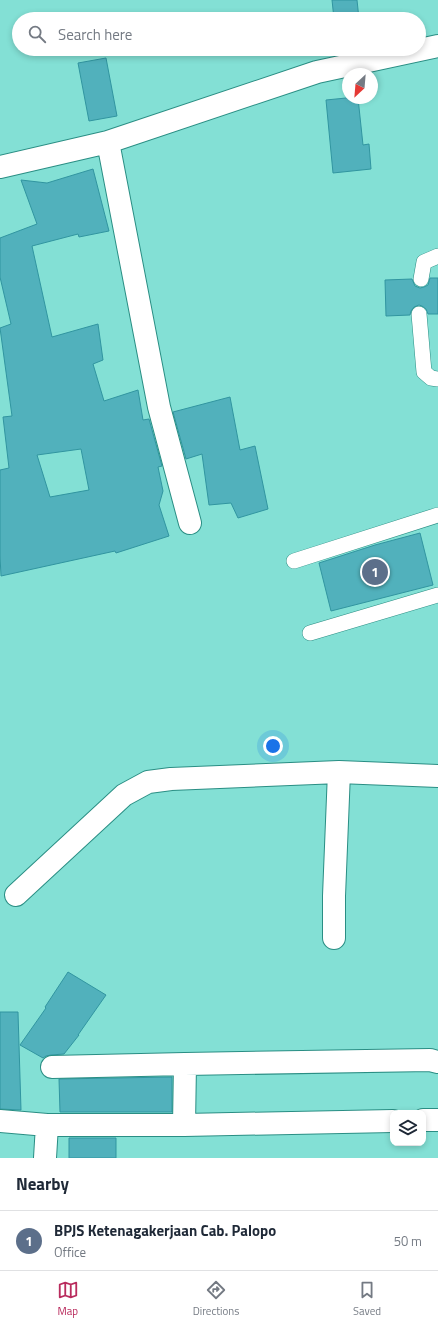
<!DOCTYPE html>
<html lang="en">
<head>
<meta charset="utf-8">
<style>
	:root { --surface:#fff; --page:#f2f2f3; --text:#1f2937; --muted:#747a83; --line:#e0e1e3; --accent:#b92b5d }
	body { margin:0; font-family:"Titillium Web",sans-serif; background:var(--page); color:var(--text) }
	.controls { position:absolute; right:12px; bottom:12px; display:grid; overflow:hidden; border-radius:8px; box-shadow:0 2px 6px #0003 }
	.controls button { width:36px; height:36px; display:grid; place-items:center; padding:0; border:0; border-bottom:1px solid var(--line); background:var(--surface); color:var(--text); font:20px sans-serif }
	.compass { position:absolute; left:342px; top:68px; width:36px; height:36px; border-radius:50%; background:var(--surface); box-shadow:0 2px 6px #0003; rotate:206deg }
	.you { position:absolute; left:273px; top:746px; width:14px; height:14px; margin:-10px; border:3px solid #fff; border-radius:50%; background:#1a73e8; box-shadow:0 0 0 6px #1a73e833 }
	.badge { display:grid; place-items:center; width:26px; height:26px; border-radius:50%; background:var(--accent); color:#fff; font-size:13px; font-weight:700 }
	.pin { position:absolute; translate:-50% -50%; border:2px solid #fff; box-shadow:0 1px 4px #0006 }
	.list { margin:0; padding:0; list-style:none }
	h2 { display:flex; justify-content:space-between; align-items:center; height:52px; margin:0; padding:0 16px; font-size:17px }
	h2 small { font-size:13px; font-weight:400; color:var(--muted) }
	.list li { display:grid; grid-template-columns:26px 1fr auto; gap:12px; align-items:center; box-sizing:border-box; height:60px; padding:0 16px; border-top:1px solid var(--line) }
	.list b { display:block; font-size:15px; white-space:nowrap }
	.list p { margin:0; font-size:13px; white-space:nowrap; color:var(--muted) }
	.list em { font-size:13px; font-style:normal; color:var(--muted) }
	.icon { flex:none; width:22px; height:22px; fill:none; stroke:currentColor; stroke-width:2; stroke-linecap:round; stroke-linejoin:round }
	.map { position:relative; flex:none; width:438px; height:1158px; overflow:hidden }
	.search { position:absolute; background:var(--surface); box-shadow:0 2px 6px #0003; left:12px; right:12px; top:12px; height:44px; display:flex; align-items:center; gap:10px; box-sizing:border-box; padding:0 14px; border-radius:22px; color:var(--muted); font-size:15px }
	.sheet { height:112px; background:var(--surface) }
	nav { display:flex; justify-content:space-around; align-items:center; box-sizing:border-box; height:56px; border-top:1px solid var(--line); background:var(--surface); font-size:11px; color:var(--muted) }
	nav a { display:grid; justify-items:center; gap:2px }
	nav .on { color:var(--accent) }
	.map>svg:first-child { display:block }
	.building { fill:#51b1bc; stroke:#3195a0; fill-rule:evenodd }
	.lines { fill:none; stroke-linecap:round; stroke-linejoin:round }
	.service-casing { stroke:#2a8e84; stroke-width:16 }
	.minor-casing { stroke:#2a8e84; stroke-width:24 }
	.service { stroke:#fff; stroke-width:15 }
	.minor { stroke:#fff; stroke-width:22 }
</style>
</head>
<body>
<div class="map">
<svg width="438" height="1158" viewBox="0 0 438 1158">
	<rect width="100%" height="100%" fill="#83e0d5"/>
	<path class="building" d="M 332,0 L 357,0 L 359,19 L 334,19 Z
		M 338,49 L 363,49 L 338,55 Z
		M 106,58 L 117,116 L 89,121 L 78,63 Z
		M 346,98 L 358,98 L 363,145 L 369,144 L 371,169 L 333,173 L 326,100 Z
		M 93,169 L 109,231 L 79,237 L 78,234 L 32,246 L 52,337 L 98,324 L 103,360 L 93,364 L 104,401 L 138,390 L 143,420 L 149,419 L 162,466 L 158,467 L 163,491 L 159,505 L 169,536 L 116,553 L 115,551 L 1,576 L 0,556 L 0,470 L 9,468 L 3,417 L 12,416 L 0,328 L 11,324 L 0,277 L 0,238 L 37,224 L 21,180 L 47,183 ZM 81,449 L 89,490 L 50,497 L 37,455 Z
		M 430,278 L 438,278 L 438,314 L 428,314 L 426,309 L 422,306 L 419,305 L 414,307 L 411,311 L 410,315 L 386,316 L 385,280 L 412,279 L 415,286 L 420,288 L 424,287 L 428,285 Z
		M 230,397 L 240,450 L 255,446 L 268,509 L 238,518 L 231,503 L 209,505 L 202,454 L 186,459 L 173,412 Z
		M 420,533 L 433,585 L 331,611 L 319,563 L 375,545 Z
		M 68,972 L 106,995 L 78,1035 L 79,1035 L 64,1054 L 51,1055 L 46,1056 L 43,1058 L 20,1045 L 46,1008 L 45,1007 Z
		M 0,1012 L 18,1012 L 21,1110 L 0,1109 Z
		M 172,1077 L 172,1112 L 60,1112 L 59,1079 Z
		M 69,1138 L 116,1138 L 116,1158 L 69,1158 Z"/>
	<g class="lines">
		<g class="service-casing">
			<path id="service" d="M 421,279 L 424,262 L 438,256
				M 419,314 L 424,372 L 431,378 L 438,379
				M 294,561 L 438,515
				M 310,633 L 438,595"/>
		</g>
		<g class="minor-casing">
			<path id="minor" d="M 108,142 L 159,407 L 190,523
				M 0,167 L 108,142 L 317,72 L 438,46
				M 16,895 L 124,795 L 148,782 L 171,779 L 339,772 L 438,776
				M 334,938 L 334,896 L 339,772
				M 52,1067 L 185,1064
				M 423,1120 L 438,1120
				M 0,1121 L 47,1125 L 184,1125 L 393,1121
				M 184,1125 L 185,1064 L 430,1060 L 438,1062
				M 45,1158 L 47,1125"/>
		</g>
		<use href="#service" class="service"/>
		<use href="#minor" class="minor"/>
	</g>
</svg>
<div class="controls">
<button><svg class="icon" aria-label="layers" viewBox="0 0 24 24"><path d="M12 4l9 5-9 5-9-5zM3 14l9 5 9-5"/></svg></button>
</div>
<svg class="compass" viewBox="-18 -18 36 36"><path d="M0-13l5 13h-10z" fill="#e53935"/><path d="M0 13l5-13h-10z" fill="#747a83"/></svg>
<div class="you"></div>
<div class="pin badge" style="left:375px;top:572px;background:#5c6f8a">1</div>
<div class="search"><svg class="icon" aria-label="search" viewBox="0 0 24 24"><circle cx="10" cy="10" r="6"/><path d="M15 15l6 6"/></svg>Search here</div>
</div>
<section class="sheet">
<h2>Nearby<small></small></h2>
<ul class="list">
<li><span class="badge" style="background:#5c6f8a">1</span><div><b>BPJS Ketenagakerjaan Cab. Palopo</b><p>Office</p></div><em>50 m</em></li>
</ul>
</section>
<nav>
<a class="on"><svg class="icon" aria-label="map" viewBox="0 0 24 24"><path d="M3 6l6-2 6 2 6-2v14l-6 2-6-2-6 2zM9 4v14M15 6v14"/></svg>Map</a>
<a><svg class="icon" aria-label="directions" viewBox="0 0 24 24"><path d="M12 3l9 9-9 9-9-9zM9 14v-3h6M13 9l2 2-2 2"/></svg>Directions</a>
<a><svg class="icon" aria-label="saved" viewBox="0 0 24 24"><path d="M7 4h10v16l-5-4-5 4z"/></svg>Saved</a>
</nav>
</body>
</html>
